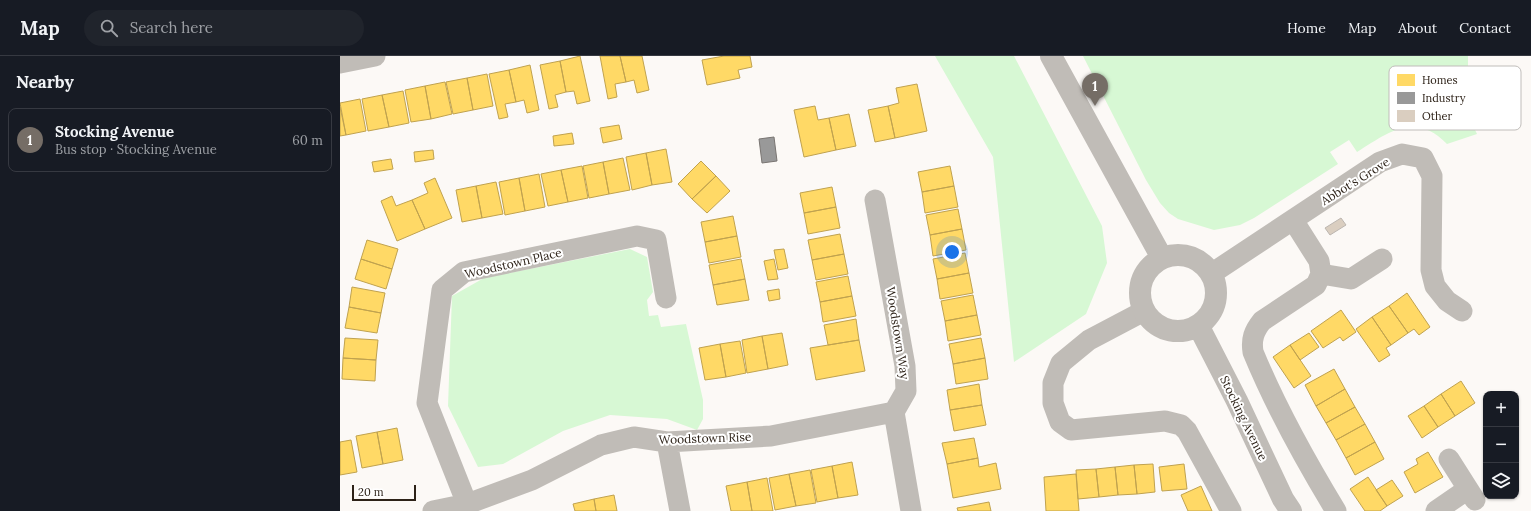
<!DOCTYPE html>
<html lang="en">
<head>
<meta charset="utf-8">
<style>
	:root { --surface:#171b24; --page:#20242c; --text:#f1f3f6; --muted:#9ea1a6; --line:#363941; --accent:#756d66 }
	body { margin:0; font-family:Lora,serif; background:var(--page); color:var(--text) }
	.controls { position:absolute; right:12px; bottom:12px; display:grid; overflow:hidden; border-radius:8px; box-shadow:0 1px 3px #0004 }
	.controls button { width:36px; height:36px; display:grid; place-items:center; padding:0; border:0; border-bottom:1px solid var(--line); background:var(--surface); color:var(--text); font:20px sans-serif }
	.scale { position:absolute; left:12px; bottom:10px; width:64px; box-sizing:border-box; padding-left:4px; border:2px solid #2d2218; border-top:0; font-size:11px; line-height:14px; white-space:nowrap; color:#2d2218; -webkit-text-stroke:3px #fff; paint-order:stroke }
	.you { position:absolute; left:612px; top:196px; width:14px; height:14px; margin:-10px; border:3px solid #fff; border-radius:50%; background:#1a73e8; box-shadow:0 0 0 6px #1a73e833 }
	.badge { display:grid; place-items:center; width:26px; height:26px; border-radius:50%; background:var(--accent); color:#fff; font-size:13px; font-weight:700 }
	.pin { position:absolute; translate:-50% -33px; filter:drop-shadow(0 1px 2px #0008) }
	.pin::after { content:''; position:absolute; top:21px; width:14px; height:12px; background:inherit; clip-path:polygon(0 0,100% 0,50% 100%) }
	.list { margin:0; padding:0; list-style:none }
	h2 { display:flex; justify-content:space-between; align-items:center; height:52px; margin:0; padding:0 16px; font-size:17px }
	h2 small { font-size:13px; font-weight:400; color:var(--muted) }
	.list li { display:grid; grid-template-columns:26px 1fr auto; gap:12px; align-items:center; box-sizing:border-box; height:64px; margin:0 8px 8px; padding:0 8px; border:1px solid var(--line); border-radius:8px }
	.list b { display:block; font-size:15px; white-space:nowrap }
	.list p { margin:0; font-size:13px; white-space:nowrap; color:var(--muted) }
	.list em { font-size:13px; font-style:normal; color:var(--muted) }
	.icon { flex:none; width:22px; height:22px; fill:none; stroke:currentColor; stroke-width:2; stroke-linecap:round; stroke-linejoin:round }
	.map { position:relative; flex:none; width:1191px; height:455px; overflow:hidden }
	header { display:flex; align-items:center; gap:24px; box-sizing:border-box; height:56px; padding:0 20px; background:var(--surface); border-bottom:1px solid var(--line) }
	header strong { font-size:19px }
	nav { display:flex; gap:22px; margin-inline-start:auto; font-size:14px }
	.search { width:280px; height:36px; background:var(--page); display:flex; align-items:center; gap:10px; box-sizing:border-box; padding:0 14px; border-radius:22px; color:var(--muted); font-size:15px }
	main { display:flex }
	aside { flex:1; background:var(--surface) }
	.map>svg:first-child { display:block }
	.green { fill:#d7f8d4 }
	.homes { fill:#ffd966; stroke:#c0a24f }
	.industry { fill:#999; stroke:#797572 }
	.building { fill:#dacec0; stroke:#bcb6b0 }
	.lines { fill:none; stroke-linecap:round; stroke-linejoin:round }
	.minor { stroke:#c0bcb7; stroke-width:21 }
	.tertiary { stroke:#c0bcb7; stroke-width:22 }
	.labels { text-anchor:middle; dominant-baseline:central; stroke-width:4; stroke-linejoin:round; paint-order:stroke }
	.street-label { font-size:12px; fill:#2d2218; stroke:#fff }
	.key { fill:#fff; stroke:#c0bdba; stroke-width:1 }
	.key-label { font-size:11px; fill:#2d2218 }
</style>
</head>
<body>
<header>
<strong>Map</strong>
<div class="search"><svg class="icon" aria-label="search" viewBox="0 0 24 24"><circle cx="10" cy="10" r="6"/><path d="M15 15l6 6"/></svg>Search here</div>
<nav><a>Home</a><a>Map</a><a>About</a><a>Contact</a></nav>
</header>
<main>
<aside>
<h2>Nearby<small></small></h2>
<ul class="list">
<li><span class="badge">1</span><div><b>Stocking Avenue</b><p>Bus stop · Stocking Avenue</p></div><em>60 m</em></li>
</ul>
</aside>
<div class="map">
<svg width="1191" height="455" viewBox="0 0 1191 455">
	<rect width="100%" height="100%" fill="#fcf9f6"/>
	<path class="green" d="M 595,0 L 674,0 L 762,170 L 767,207 L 746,258 L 674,306 L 653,101 Z
		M 743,0 L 1128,0 L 1128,59 L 1137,78 L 1107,88 C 1075,55 1049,76 1017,96 L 1009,84 L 990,96 L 998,108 L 914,162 L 900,169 L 874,174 L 838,163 L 829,157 L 820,147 L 806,124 Z
		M 290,193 L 307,201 L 313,236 L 307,244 L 309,260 L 318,259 L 321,271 L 346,268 L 363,344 L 363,363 L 357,374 L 327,363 L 270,359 L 223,375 L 163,408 L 138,411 L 108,350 L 112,240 L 144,222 Z"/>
	<path class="homes" d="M 240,0 L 250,45 L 237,48 L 234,35 L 226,36 L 220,5 Z
		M 260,0 L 280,0 L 286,26 L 275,28 L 277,41 L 268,43 Z
		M 280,0 L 302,0 L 309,34 L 297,37 L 294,24 L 286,26 Z
		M 384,0 L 410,0 L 412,11 L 398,14 L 400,22 L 367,29 L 362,4 Z
		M 220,5 L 226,36 L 215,39 L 218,51 L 209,53 L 200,9 Z
		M 190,9 L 199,54 L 187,57 L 184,44 L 176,46 L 169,14 Z
		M 169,14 L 176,46 L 165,48 L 168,61 L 159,63 L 149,18 Z
		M 147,18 L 153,50 L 133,54 L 127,22 Z
		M 127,22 L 133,54 L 113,58 L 106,26 Z
		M 105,26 L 112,58 L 91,63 L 85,30 Z
		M 577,28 L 587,75 L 555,82 L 548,50 L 559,47 L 556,32 Z
		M 85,30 L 91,63 L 71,66 L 65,34 Z
		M 63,35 L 69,67 L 49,71 L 42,39 Z
		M 42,39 L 49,71 L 28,75 L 22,43 Z
		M 20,43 L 26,75 L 6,79 L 0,47 Z
		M 475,50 L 478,64 L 489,62 L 496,94 L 464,101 L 454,54 Z
		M 548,50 L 555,82 L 535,86 L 528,54 Z
		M 0,51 L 6,79 L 0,80 Z
		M 509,58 L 516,90 L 496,94 L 489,62 Z
		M 279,69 L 282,83 L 263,87 L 260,72 Z
		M 232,77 L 234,88 L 214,90 L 213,80 Z
		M 326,93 L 332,126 L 312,129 L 306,97 Z
		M 93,94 L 94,103 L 75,106 L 74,96 Z
		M 306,97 L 312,129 L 292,134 L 286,101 Z
		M 283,102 L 290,134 L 269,138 L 263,106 Z
		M 51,103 L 53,113 L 34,116 L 32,106 Z
		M 361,105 L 376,120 L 352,143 L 338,128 Z
		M 263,106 L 269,138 L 249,142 L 243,110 Z
		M 242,110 L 248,142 L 228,146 L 221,114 Z
		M 610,110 L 614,130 L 582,136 L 578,116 Z
		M 221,114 L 228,146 L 208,150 L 201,118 Z
		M 199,118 L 205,151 L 185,155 L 179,122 Z
		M 376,120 L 390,135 L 367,157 L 352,143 Z
		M 95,122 L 112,162 L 85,173 L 72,144 L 88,137 L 84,127 Z
		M 179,122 L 185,155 L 165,159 L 159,126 Z
		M 156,126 L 163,158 L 142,162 L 136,130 Z
		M 136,130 L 142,162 L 122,166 L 116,134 Z
		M 614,130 L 618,151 L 585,157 L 582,136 Z
		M 492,131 L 496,151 L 464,157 L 460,137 Z
		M 52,140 L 56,150 L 72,144 L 85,173 L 57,185 L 41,145 Z
		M 496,151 L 500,172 L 468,178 L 464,157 Z
		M 618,153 L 622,173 L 590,179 L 586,159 Z
		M 393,160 L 397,180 L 365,186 L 361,166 Z
		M 622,173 L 626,194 L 593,200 L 590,179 Z
		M 500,178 L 504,198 L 472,204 L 468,184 Z
		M 397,180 L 401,201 L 369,207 L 365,186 Z
		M 27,184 L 58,193 L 52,213 L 21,203 Z
		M 444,193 L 448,212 L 438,214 L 434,194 Z
		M 625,197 L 629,217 L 597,223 L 593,203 Z
		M 504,198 L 508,218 L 476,224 L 472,204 Z
		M 21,203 L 52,213 L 46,233 L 15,223 Z
		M 401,203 L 405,223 L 373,229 L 369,209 Z
		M 434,203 L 438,223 L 428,224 L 424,205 Z
		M 629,217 L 633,237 L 600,243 L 597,223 Z
		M 508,220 L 512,240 L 480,246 L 476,226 Z
		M 405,223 L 409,244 L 377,249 L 373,229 Z
		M 12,231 L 45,237 L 41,257 L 9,251 Z
		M 439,233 L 440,243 L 429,245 L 427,235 Z
		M 1067,237 L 1090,271 L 1079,279 L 1074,273 L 1068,277 L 1049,250 Z
		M 633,239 L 637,259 L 605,265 L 601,245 Z
		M 512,240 L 516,260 L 483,266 L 480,246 Z
		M 1049,250 L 1068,277 L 1051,289 L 1032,261 Z
		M 9,251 L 41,257 L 37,277 L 5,272 Z
		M 1001,254 L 1016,276 L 1003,285 L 1000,281 L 983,292 L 971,275 Z
		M 637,259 L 641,279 L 608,285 L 605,265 Z
		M 1032,261 L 1051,289 L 1046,292 L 1050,299 L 1039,306 L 1016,273 Z
		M 516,263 L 519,284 L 488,289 L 484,269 Z
		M 442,277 L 448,309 L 428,313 L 422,280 Z
		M 969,277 L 979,291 L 960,304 L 950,289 Z
		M 422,280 L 428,313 L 407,317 L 402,284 Z
		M 5,282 L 38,284 L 36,304 L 3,302 Z
		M 641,282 L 645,302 L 613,308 L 609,288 Z
		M 519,284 L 525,315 L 476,324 L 470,292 Z
		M 400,285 L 406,317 L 386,321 L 380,288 Z
		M 380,288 L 386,321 L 365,324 L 359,292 Z
		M 950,289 L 971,320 L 954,332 L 933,301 Z
		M 3,302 L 36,304 L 35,325 L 2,323 Z
		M 645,302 L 648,323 L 616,328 L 613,308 Z
		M 994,313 L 1005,333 L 976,350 L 965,329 Z
		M 1121,325 L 1135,347 L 1115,360 L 1101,338 Z
		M 639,328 L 642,349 L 610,354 L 607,334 Z
		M 1005,333 L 1015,351 L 986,367 L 976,350 Z
		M 1101,338 L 1115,360 L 1098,371 L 1084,350 Z
		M 642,349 L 646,369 L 614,375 L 610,354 Z
		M 1084,350 L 1098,371 L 1082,382 L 1068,360 Z
		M 1015,351 L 1025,368 L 996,384 L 986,367 Z
		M 1025,368 L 1035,386 L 1006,402 L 996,384 Z
		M 57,372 L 63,404 L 43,408 L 37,376 Z
		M 37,376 L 43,408 L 22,412 L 16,380 Z
		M 634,382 L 638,402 L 607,408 L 602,387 Z
		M 11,384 L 17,416 L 0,419 L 0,386 Z
		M 1035,386 L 1044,403 L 1015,419 L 1006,402 Z
		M 1088,396 L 1103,421 L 1075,437 L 1064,416 L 1078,408 L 1076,403 Z
		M 638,402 L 639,411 L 656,407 L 661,433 L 613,442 L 607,408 Z
		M 512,406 L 518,439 L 498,442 L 492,410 Z
		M 813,408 L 815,436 L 797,438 L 794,409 Z
		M 844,408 L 847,433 L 822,435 L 819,411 Z
		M 794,409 L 797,438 L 778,439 L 775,411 Z
		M 492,410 L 498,442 L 477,446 L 471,414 Z
		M 775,411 L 778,439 L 759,441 L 756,413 Z
		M 756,413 L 759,441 L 738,443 L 736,414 Z
		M 470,414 L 476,447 L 456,450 L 449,418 Z
		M 449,418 L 456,450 L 435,454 L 429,422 Z
		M 736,418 L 739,455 L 706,455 L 704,421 Z
		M 1028,421 L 1047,450 L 1040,455 L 1025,455 L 1010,433 Z
		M 427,422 L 433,455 L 412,455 L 407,426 Z
		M 1052,424 L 1063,440 L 1047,450 L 1036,434 Z
		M 407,426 L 412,455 L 391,455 L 386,430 Z
		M 861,430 L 872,455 L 848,455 L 841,439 Z
		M 274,439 L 277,455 L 256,455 L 254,443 Z
		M 254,443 L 256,455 L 235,455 L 233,448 Z
		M 649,446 L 651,455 L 618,455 L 617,452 Z"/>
	<path class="industry" d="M 434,81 L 437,105 L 422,107 L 419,83 Z"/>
	<path class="building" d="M 1001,162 L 1006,169 L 990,179 L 985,172 Z"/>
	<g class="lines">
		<path class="minor" d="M 0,7 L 35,0
			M 535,144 L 565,310 L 566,335 L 554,356 L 571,455
			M 953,164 L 979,205 L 981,218 L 1011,223 L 1042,203
			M 871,218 L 1040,106 L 1062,98 L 1083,102 L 1092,120 L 1091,214 L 1095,230 L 1107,245 L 1122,255
			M 981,218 L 976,229 L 922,265 C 914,275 911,283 913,296 C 936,352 965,404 996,455
			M 804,255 L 749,284 L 721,307 L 713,327 L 713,347 L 720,366 L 731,374 L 825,365 L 841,369 L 847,375 L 891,455
			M 327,386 L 340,455
			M 1109,403 L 1135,444
			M 127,448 L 87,347 L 102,234 L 124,216 L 297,180 L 316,184 L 326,242
			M 93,455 L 127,448 L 192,424 L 261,389 L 294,381 L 327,386 L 431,380 L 554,356
			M 1096,455 L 1128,433"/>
		<path class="tertiary" d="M 711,0 L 822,202
			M800 237a38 38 0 1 1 76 0a38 38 0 1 1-76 0Z
			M 858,269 L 897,345 L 943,443 L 951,455"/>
	</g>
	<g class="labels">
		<g class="street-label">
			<text transform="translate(1015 125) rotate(-32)">Abbot's Grove</text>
			<text transform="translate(173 207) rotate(-13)">Woodstown Place</text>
			<text transform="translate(558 277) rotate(81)">Woodstown Way</text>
			<text transform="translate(904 362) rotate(64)">Stocking Avenue</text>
			<text transform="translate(365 382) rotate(-2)">Woodstown Rise</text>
		</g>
	</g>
	<rect x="1049" y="10" width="132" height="64" rx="6" class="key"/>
	<rect x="1057" y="18" width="18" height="12" fill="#ffd966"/>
	<rect x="1057" y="36" width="18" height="12" fill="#999"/>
	<rect x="1057" y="54" width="18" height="12" fill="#dacec0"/>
	<g class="key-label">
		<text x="1082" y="28">Homes</text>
		<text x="1082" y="46">Industry</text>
		<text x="1082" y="64">Other</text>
	</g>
</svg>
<div class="controls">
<button>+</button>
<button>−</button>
<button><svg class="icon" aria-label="layers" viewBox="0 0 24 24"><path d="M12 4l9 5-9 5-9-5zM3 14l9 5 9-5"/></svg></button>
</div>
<div class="scale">20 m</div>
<div class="you"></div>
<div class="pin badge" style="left:755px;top:50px">1</div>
</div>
</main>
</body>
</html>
